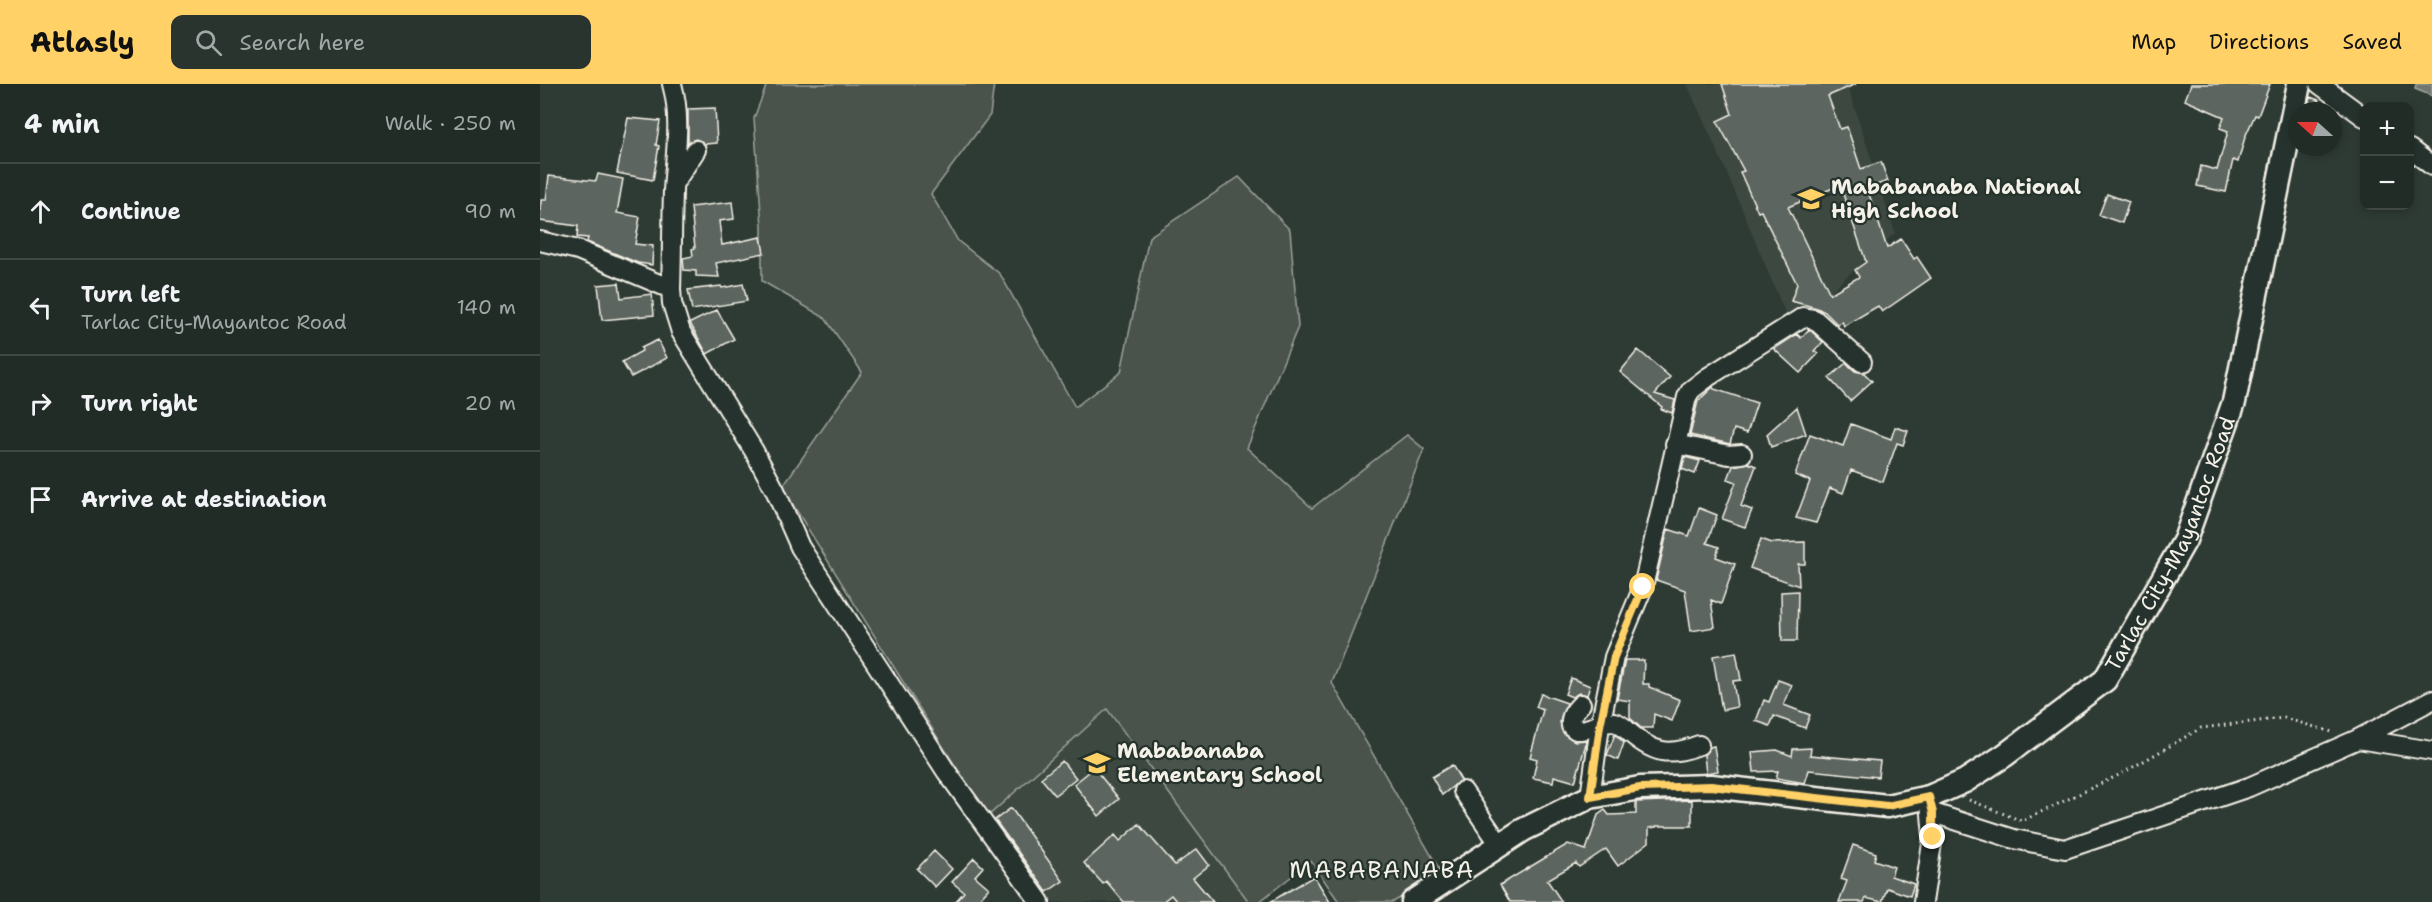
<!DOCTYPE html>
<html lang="en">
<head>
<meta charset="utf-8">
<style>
	:root { --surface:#222c27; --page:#2a342f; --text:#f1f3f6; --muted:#a2a7a7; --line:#3f4844; --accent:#ffd166 }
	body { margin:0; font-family:"Shantell Sans",sans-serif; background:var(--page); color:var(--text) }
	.controls { position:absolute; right:18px; top:18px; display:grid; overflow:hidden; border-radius:12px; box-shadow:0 3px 9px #0003 }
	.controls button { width:54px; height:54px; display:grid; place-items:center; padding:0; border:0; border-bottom:2px solid var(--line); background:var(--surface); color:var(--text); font:30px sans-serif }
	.compass { position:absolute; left:1748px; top:18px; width:54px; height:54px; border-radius:50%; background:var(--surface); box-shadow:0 3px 9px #0003; rotate:291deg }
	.stop { position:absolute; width:18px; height:18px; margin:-14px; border:4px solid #ffd166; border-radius:50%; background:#fff }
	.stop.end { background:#ffd166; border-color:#fff; box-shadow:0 2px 6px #0008 }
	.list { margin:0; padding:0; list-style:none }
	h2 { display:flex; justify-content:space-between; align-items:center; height:78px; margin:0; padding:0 24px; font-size:26px }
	h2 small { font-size:20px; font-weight:400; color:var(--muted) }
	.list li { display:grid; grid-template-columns:39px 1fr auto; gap:18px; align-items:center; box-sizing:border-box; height:96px; padding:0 24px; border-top:2px solid var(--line) }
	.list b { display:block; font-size:22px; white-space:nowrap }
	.list p { margin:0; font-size:20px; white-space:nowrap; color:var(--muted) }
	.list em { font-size:20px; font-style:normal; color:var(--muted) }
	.icon { flex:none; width:33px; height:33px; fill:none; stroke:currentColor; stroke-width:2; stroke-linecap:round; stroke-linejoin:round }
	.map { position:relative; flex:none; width:1892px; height:818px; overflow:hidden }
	header { display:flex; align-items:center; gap:36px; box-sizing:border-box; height:84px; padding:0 30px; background:var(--accent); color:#111 }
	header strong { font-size:28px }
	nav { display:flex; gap:33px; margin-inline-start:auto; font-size:21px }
	.search { width:420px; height:54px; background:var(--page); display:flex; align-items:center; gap:15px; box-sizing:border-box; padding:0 21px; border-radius:12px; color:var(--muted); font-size:22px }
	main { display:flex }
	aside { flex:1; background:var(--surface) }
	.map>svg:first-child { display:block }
	.built { fill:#3c4841 }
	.green { fill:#48524c; stroke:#9ea29a; stroke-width:1.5 }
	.water { fill:#6f7770; stroke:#a4a8a0; stroke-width:1.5 }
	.building { fill:#5c655e; stroke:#f4f1e8; stroke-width:1.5; fill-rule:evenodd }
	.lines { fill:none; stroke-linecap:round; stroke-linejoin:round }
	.minor-casing { stroke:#f4f1e8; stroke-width:22 }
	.major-casing { stroke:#f4f1e8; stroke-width:27 }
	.path { stroke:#f4f1e8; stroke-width:3; stroke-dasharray:1.5 4.5; stroke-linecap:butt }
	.minor { stroke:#26332d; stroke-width:18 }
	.major { stroke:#26332d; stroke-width:22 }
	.route { stroke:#ffd166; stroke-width:8 }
	.labels { text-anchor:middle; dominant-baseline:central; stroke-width:4.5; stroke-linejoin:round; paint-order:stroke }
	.poi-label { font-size:21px; font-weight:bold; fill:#f4f1e8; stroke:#26332d; text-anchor:start }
	.street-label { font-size:21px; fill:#f4f1e8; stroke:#26332d }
	.quarter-label { font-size:24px; letter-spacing:1.5px; fill:#f4f1e8; stroke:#26332d }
</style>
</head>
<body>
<header>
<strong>Atlasly</strong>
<div class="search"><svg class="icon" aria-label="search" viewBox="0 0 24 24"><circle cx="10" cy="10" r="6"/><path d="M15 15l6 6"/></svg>Search here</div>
<nav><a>Map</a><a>Directions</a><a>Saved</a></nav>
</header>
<main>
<aside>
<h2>4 min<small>Walk · 250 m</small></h2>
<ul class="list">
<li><svg class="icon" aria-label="ahead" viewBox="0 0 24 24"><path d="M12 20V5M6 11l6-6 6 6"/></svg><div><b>Continue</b></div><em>90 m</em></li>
<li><svg class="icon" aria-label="left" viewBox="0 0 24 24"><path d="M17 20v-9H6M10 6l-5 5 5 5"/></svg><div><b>Turn left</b><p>Tarlac City-Mayantoc Road</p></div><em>140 m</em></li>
<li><svg class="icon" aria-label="right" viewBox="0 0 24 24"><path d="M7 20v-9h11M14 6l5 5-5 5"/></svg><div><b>Turn right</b></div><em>20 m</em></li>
<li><svg class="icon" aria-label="arrive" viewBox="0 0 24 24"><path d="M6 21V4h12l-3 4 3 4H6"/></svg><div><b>Arrive at destination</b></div></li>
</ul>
</aside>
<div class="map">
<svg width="1892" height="818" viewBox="0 0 1892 818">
	<rect width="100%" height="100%" fill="#2e3b34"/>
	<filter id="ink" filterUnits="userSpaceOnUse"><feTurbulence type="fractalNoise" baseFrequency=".0167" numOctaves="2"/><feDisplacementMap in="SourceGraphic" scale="12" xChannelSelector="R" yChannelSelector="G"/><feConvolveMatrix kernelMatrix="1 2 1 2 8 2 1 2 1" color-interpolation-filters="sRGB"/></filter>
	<g filter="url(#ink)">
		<path class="built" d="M 1147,0 L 1307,0 L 1355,149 L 1272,224 L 1246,231 L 1184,82 Z
			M 567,625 L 680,778 L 709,818 L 506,818 L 447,733 Z"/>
		<path class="green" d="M 227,0 L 454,0 L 450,31 L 391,110 L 418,157 L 460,190 L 535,323 L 581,288 L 609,153 L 699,93 L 750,146 L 758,243 L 707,364 L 772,424 L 867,351 L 884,365 L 792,599 L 902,790 L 853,818 L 799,818 L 771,777 L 719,818 L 709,818 L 567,625 L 447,733 L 242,403 L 322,288 L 285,234 L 222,197 L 222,142 L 214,34 Z"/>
		<path class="water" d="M 1876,0 L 1892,0 L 1892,12 L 1875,5 Z"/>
		<path class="building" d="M 1182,0 L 1316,0 L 1288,12 L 1300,45 L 1307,43 L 1321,85 L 1341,78 L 1348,97 L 1327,104 L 1347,164 L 1361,155 L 1374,175 L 1377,173 L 1391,194 L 1342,228 L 1338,222 L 1304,242 L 1302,237 L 1298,241 L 1285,228 L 1277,224 L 1251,217 L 1257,200 L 1221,127 L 1218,128 L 1200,88 L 1204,87 L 1177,37 L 1192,30 ZM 1300,101 L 1326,178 L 1315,186 L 1319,193 L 1290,210 L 1248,123 Z
			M 1651,0 L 1730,0 L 1718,32 L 1715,31 L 1705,53 L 1698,78 L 1693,76 L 1686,108 L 1657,102 L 1661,82 L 1677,86 L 1688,47 L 1680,44 L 1684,33 L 1645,16 Z
			M 1770,13 L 1779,16 L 1775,27 L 1767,26 Z
			M 175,24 L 177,59 L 165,60 L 156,55 L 148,58 L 148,25 Z
			M 88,34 L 120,37 L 116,61 L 119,62 L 113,96 L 77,89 Z
			M 58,90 L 83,95 L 77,129 L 100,133 L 95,160 L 113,162 L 112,181 L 98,179 L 47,158 L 48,154 L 37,153 L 38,142 L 0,137 L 1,116 L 6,116 L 9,92 L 56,97 Z
			M 1567,110 L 1589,118 L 1582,139 L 1559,131 Z
			M 192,118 L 194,135 L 179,137 L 182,161 L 221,153 L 224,169 L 176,179 L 179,193 L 156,192 L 156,187 L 144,186 L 143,174 L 153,172 L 152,165 L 155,164 L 151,123 Z
			M 79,199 L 81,214 L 112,210 L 114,231 L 62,236 L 58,201 Z
			M 203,200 L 207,217 L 152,226 L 148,206 L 181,202 L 182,204 Z
			M 177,226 L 194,255 L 167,270 L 150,239 Z
			M 1269,245 L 1283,258 L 1274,267 L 1278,270 L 1260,289 L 1234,265 L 1257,250 L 1261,254 Z
			M 118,256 L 127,274 L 91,293 L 82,278 L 102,267 L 101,264 Z
			M 1098,266 L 1130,293 L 1115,310 L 1135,316 L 1132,329 L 1121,325 L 1122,323 L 1080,288 Z
			M 1306,279 L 1315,287 L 1324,289 L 1332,297 L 1310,317 L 1289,294 Z
			M 1173,303 L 1174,305 L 1217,319 L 1207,349 L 1194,345 L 1190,360 L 1150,351 L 1158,317 Z
			M 1257,323 L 1266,350 L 1231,363 L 1227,350 Z
			M 1311,340 L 1351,355 L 1355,343 L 1368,347 L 1363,361 L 1357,359 L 1343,398 L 1311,386 L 1303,409 L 1290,404 L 1276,439 L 1256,434 L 1270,397 L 1255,391 L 1270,350 L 1303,362 Z
			M 1145,373 L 1160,377 L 1155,390 L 1142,385 Z
			M 1208,379 L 1216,382 L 1201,422 L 1212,426 L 1205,443 L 1182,435 L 1196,398 L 1188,395 L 1193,382 Z
			M 1159,424 L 1177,431 L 1167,459 L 1179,463 L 1176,473 L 1195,480 L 1181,520 L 1171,516 L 1175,543 L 1151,547 L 1145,506 L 1116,496 L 1128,445 L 1149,452 Z
			M 1221,455 L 1232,459 L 1265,458 L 1265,480 L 1258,480 L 1259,502 L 1210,484 Z
			M 1258,507 L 1257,557 L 1242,557 L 1241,508 Z
			M 1196,568 L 1201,596 L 1193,597 L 1197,623 L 1182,626 L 1173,572 Z
			M 1085,576 L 1104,576 L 1103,600 L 1109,600 L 1109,603 L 1140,616 L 1132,637 L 1114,630 L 1113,644 L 1101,644 L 1090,634 L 1090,617 L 1077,615 Z
			M 1031,594 L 1050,602 L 1047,611 L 1039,609 L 1032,613 L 1025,610 Z
			M 1238,596 L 1252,601 L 1244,621 L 1270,631 L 1265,644 L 1234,632 L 1230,642 L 1216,637 L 1224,616 L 1229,618 Z
			M 1001,610 L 1027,619 L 1020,638 L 1024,650 L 1035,657 L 1047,656 L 1035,698 L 1014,692 L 1013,698 L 993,694 L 997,675 L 990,673 L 1003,626 L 996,623 Z
			M 1075,650 L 1084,659 L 1078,676 L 1067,671 Z
			M 1174,662 L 1178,687 L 1166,689 L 1164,671 L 1170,663 Z
			M 1271,664 L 1270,671 L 1340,677 L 1338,693 L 1269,686 L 1265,699 L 1236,694 L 1238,687 L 1214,688 L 1212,668 L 1237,666 L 1252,672 L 1253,665 Z
			M 522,677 L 536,694 L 515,711 L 501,694 Z
			M 912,681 L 921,696 L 902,711 L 892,693 Z
			M 554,684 L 579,715 L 559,732 L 534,700 Z
			M 1152,716 L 1152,742 L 1116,742 L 1116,743 L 1109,744 L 1109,758 L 1078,782 L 1066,765 L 1039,783 L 1036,779 L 1007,796 L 1022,818 L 970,818 L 960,801 L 1028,760 L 1046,766 L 1058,731 L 1065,726 L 1069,731 L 1096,730 L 1096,718 Z
			M 471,724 L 523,797 L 507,808 L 455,736 Z
			M 599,740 L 635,781 L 657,765 L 669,781 L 653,794 L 673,818 L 637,818 L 631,811 L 622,818 L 584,818 L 566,797 L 563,800 L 544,779 L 575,751 L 580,757 Z
			M 1313,761 L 1336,769 L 1334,776 L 1354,783 L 1351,792 L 1374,800 L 1370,812 L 1347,804 L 1342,818 L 1326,814 L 1324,818 L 1299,818 L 1307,797 L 1301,795 Z
			M 394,767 L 412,785 L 395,803 L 377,785 Z
			M 434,774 L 443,783 L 435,792 L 449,804 L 436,818 L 415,818 L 424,808 L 412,798 Z
			M 774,792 L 790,818 L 730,818 Z"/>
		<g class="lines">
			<g class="minor-casing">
				<path id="minor" d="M 132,0 C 142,35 135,72 133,107 C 132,140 132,172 131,205 L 132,219 L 141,248 L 214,367 L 235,406 L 260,463 L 406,687 L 500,818
					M 1779,0 L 1824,33
					M 1870,65 L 1892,82
					M 137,95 L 156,66
					M 0,157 L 38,166 L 131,205
					M 1135,360 L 1189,371 L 1202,370
					M 1041,620 C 1034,627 1030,632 1031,642 L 1036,646 C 1049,647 1062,637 1074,638 C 1080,639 1085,644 1089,648 C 1113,669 1128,673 1159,661
					M 1818,655 L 1892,616
					M 923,707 L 960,761
					M 1050,713 L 1060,642 L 1074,573 L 1103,503 L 1147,313 L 1151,306 L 1168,293 L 1263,233 L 1274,235 L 1322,278
					M 1393,729 L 1474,755 L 1525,765 L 1709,703 L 1818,655 L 1892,667
					M 1383,818 L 1393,753 L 1390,719"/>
			</g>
			<g class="major-casing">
				<g id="major">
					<path id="s1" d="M 873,818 L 983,746 L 1050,713 L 1100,704 L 1171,702 L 1347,722 L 1389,713 L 1425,697 L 1465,671 L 1565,596 L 1645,456 L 1694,318 L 1759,0"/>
				</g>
			</g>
			<path class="path" d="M 1429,716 L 1482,737 L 1581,690 L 1661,644 L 1744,634 L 1792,648"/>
			<use href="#minor" class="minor"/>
			<use href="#major" class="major"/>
		</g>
	</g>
	<g class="lines" filter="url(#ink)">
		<path class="route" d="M 1103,503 L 1074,573 L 1060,642 L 1050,713 L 1100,704 L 1171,702 L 1347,722 L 1389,713 L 1393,729 L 1393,753"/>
	</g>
	<defs>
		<g id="school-bare" transform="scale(2.07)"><path d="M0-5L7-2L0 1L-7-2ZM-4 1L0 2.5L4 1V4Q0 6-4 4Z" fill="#ffd166" stroke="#26332d" stroke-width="2.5" paint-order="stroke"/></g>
	</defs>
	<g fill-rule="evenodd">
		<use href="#school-bare" x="1271" y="115"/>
		<use href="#school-bare" x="557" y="679"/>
	</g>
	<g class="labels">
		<g class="poi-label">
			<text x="1291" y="103">Mababanaba National<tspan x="1291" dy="24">High School</tspan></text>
			<text x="577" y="667">Mababanaba<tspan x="577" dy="24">Elementary School</tspan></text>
		</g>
		<g class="street-label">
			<text stroke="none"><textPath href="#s1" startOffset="912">Tarlac City-Mayantoc Road</textPath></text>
		</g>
		<g class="quarter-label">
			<text x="842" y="786">MABABANABA</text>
		</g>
	</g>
</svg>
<div class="controls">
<button>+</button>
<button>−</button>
</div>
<svg class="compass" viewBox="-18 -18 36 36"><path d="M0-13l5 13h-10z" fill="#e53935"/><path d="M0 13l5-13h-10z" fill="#a2a7a7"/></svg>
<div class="stop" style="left:1103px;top:503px"></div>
<div class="stop end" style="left:1393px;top:753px"></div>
</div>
</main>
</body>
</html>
